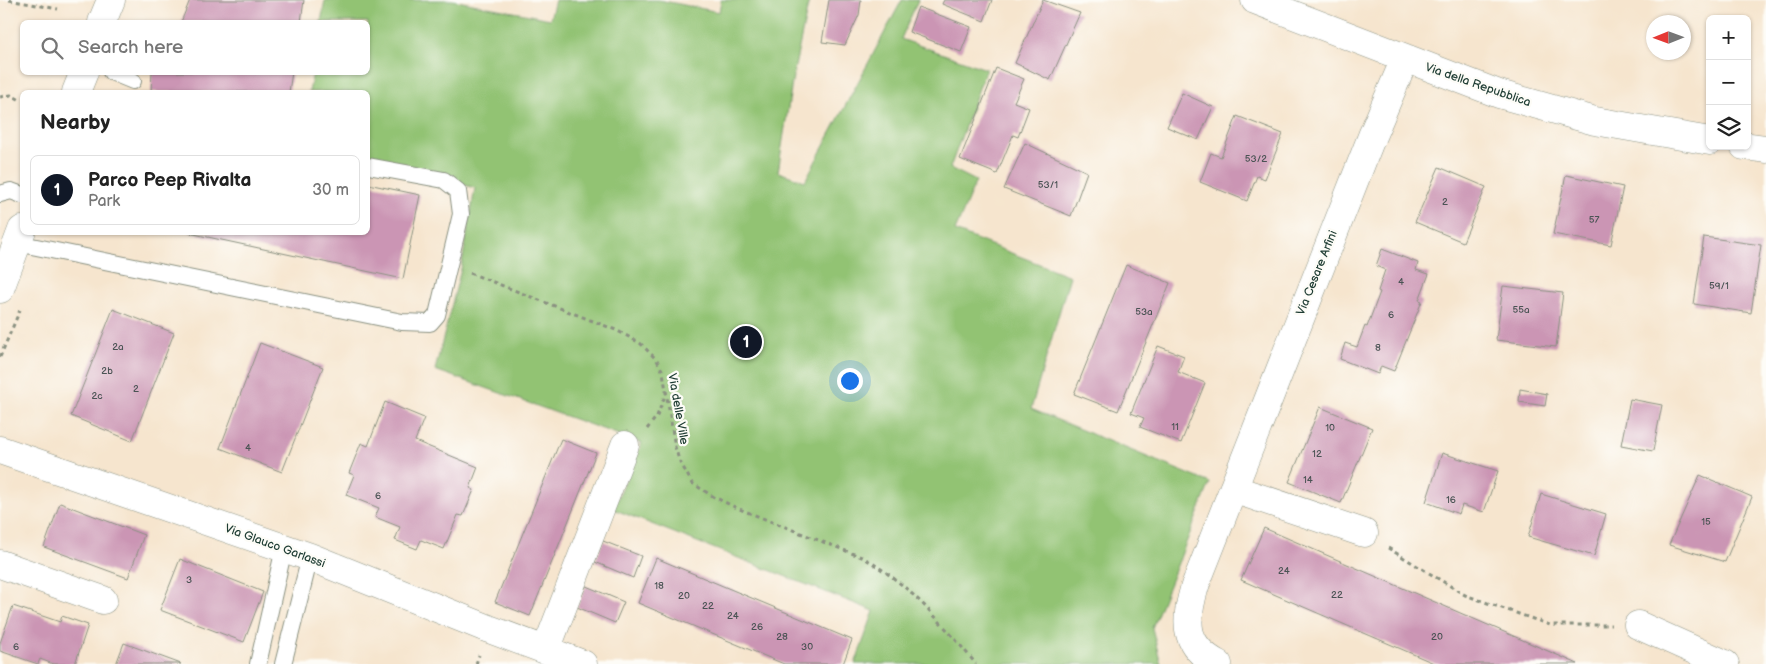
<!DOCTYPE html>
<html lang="en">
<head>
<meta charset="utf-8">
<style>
	:root { --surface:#fff; --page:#f6f6f6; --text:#222; --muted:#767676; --line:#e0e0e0; --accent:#111827 }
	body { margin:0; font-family:"Balsamiq Sans",sans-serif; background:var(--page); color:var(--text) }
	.controls { position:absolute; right:15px; top:15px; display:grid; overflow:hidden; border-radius:8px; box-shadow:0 1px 4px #0004 }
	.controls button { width:45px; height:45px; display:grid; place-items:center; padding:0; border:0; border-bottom:1px solid var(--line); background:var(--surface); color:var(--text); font:25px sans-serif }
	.compass { position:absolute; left:1646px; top:15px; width:45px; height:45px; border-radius:50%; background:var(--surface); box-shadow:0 1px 4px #0004; rotate:269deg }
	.you { position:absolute; left:849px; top:380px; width:18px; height:18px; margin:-12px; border:4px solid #fff; border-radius:50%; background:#1a73e8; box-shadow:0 0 0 8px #1a73e833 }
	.badge { display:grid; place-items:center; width:32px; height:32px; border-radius:50%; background:var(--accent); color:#fff; font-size:16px; font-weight:700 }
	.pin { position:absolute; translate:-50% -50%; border:2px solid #fff; box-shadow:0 1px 5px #0006 }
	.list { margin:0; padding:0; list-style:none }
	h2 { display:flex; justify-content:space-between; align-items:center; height:65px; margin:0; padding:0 20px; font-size:21px }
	h2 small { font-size:16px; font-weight:400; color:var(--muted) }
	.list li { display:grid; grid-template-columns:32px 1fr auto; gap:15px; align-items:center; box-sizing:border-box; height:70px; margin:0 10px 10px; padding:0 10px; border:1px solid var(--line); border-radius:8px }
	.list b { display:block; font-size:19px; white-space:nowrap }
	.list p { margin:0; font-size:16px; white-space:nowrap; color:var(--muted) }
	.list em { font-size:16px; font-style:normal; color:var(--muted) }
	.icon { flex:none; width:28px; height:28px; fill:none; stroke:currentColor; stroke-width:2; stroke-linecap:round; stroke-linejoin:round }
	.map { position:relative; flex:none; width:1766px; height:664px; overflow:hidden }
	.search { position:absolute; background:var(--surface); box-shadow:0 1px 4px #0004; left:20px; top:20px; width:350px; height:55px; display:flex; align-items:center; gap:12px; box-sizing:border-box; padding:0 18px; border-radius:8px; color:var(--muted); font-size:19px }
	.panel { position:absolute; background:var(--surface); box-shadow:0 1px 4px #0004; left:20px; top:90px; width:350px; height:145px; border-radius:8px }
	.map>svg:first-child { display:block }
	.green { fill:#92c373; stroke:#588054 }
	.building { fill:#cb95b4 }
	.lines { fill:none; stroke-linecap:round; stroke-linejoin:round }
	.lane-casing { stroke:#8a9181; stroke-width:18 }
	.street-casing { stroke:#8a9181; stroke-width:29 }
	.secondary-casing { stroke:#8a9181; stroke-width:29 }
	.primary-casing { stroke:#8a9181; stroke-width:29 }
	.path { stroke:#8a9181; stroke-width:3; stroke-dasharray:4 4; stroke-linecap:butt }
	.lane { stroke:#fff; stroke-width:16 }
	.street { stroke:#fff; stroke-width:28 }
	.secondary { stroke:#fff; stroke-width:28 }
	.primary { stroke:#fff; stroke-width:28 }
	.labels { text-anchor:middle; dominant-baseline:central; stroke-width:4.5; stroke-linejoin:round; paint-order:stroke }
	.number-label { font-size:10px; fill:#4a5354 }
	.street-label { font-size:12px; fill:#1f3d34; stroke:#fdfcf7 }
</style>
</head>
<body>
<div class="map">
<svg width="1766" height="664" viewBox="0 0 1766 664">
	<rect width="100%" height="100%" fill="#fdfcf7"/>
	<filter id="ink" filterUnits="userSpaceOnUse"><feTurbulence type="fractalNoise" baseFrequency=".02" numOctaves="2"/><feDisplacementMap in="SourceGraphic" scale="10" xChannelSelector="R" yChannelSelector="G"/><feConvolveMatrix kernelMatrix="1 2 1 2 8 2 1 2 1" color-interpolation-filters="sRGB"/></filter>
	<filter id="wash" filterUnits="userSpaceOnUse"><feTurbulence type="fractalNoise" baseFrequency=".0096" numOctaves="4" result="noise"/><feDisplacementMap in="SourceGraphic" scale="20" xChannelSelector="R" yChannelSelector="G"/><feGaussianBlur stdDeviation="1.12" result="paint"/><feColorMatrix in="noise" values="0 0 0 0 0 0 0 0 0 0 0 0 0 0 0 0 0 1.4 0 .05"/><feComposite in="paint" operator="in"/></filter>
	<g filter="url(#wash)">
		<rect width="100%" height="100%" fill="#f6e5ce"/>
		<path class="green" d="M 325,0 L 452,0 L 550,19 L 555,0 L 659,0 L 719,12 L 721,0 L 809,0 L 793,76 L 778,172 L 805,181 L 902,0 L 918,0 L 901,39 L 986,69 L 950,168 L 976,181 L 955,231 L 1070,276 L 1031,409 L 1210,483 L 1152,628 L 1161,664 L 855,664 L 874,611 L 613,509 L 642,443 L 435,370 L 461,269 L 475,188 L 368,158 L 368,92 L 309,92 L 313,73 L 368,72 L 368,22 L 321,22 Z"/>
		<g id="blocks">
			<path class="building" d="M 190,0 L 304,0 L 301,22 L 181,22 Z
				M 829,0 L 861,0 L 859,15 L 845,45 L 822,42 Z
				M 944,0 L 992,0 L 984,21 L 942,4 Z
				M 1043,0 L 1080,13 L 1050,80 L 1015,63 Z
				M 918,7 L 971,27 L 961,52 L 909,32 Z
				M 996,68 L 1024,79 L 1014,102 L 1029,108 L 1018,137 L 1013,135 L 997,174 L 960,159 Z
				M 152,72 L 292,72 L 289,92 L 151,92 Z
				M 1182,93 L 1213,107 L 1198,140 L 1167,127 Z
				M 1237,116 L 1283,134 L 1265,179 L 1257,176 L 1247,201 L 1200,182 L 1211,153 L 1221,157 Z
				M 1025,143 L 1087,172 L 1071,216 L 1004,189 Z
				M 1439,167 L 1486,187 L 1463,242 L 1415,222 Z
				M 1566,175 L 1623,187 L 1611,245 L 1553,234 Z
				M 368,184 L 420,195 L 403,279 L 189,233 L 368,232 Z
				M 1704,237 L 1761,245 L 1751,313 L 1694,304 Z
				M 1382,249 L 1418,263 L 1416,270 L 1429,274 L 1419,300 L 1422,301 L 1394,371 L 1381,366 L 1378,374 L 1340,359 L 1345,343 L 1357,347 L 1365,326 L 1367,327 L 1380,292 L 1378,291 L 1385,270 L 1376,266 Z
				M 1126,265 L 1170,283 L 1118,411 L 1074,394 Z
				M 1503,286 L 1563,293 L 1556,347 L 1496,340 Z
				M 113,309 L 174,333 L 132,441 L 71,416 Z
				M 260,343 L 323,367 L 282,472 L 220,448 Z
				M 1158,346 L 1184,356 L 1178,372 L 1205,383 L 1181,443 L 1140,427 L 1144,418 L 1131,413 Z
				M 1520,389 L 1547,394 L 1545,406 L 1519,402 Z
				M 1630,399 L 1662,405 L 1653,451 L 1621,445 Z
				M 385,402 L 424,418 L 415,441 L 478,467 L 470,488 L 474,490 L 463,516 L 458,515 L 444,549 L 421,540 L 417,549 L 395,540 L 400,527 L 375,517 L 379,508 L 346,495 L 354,475 L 349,473 L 361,443 L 368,446 Z
				M 1320,407 L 1372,428 L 1341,503 L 1289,482 Z
				M 561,439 L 596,453 L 530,616 L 495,602 Z
				M 1442,453 L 1498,471 L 1484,512 L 1462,505 L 1459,514 L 1426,502 Z
				M 1700,475 L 1752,497 L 1725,562 L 1669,545 Z
				M 1541,494 L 1606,514 L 1594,556 L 1528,537 Z
				M 60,503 L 144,535 L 128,578 L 44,547 Z
				M 1264,528 L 1578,664 L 1436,664 L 1241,580 Z
				M 603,541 L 641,556 L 633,578 L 595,562 Z
				M 656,558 L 852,640 L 843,664 L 784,664 L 638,603 Z
				M 180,559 L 263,592 L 244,642 L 160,610 Z
				M 586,586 L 624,602 L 615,623 L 577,607 Z
				M 13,606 L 60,622 L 62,616 L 88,625 L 75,664 L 53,664 L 40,659 L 38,664 L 0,651 L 0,643 Z
				M 124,643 L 181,664 L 116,664 Z"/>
		</g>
	</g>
	<g filter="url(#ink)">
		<use href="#blocks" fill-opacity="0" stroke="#8a9181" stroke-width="1"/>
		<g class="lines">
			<g class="lane-casing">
				<path id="lane" d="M 111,72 L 133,81
					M 0,194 L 11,191 L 22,195
					M 17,243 L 402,322 L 430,323 L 437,315 L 461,214 L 458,191 L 444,180 L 368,166
					M 258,664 L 284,548
					M 283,664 L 310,557"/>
			</g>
			<g class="street-casing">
				<path id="street" d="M 0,450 L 310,557 L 489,629 L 583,664
					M 1233,489 L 1364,533
					M 0,564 L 103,600
					M 1638,625 L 1725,664
					M 546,650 L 625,445
					M 1218,664 C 1182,645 1185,620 1195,586 L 1372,136 L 1405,59"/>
			</g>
			<g class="secondary-casing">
				<path id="secondary" d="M 102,22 L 111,0
					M 76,92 L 84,72
					M 0,289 L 22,230"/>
			</g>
			<g class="primary-casing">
				<path id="primary" d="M 1255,0 L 1499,94 L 1595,121 L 1710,141
					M 1744,146 L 1766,149"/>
			</g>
			<path class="path" d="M 9,0 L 58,9
				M 0,97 L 11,95 L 22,101
				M 470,273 L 616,330 L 640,343 L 657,360 L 663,372 L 675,447 L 679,460 L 692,483 L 714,497 L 737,508 L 864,558 C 910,585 942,623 976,664
				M 0,357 L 20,310
				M 647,429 L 657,416 L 666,393
				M 1388,548 L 1465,595 L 1550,625 L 1611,625
				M 476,664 L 479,655"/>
			<use href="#lane" class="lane"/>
			<use href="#street" class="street"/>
			<use href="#secondary" class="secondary"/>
			<use href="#primary" class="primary"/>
		</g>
	</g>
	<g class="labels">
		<g class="number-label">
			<text x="1256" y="159">53/2</text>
			<text x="1048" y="185">53/1</text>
			<text x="1445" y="202">2</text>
			<text x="1594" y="220">57</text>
			<text x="1401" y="282">4</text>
			<text x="1719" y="286">59/1</text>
			<text x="1521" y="310">55a</text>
			<text x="1144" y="312">53a</text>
			<text x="1391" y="315">6</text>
			<text x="118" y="347">2a</text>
			<text x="1378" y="348">8</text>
			<text x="107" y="371">2b</text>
			<text x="136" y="389">2</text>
			<text x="97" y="396">2c</text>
			<text x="1175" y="427">11</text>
			<text x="1330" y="428">10</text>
			<text x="248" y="448">4</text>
			<text x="1317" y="454">12</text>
			<text x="1308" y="480">14</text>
			<text x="378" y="496">6</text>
			<text x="1451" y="500">16</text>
			<text x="1706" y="522">15</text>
			<text x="1284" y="571">24</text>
			<text x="189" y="580">3</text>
			<text x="659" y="586">18</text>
			<text x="1337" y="595">22</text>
			<text x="684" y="596">20</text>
			<text x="708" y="606">22</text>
			<text x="733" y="616">24</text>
			<text x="757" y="627">26</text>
			<text x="782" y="637">28</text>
			<text x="1437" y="637">20</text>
			<text x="16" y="647">6</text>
			<text x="807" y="647">30</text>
		</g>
		<g class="street-label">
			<text transform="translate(1478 85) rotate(19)">Via della Repubblica</text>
			<text transform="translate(1317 273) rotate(-68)">Via Cesare Arfini</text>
			<text transform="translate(678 409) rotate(80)">Via delle Ville</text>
			<text transform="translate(275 546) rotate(20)">Via Glauco Garlassi</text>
		</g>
	</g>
</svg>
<div class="controls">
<button>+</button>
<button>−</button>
<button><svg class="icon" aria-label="layers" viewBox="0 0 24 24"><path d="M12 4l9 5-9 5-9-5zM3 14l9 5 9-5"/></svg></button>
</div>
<svg class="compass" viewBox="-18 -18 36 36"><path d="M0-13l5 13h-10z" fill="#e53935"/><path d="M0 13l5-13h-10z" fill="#767676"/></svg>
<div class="you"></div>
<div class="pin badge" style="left:746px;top:342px">1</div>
<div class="search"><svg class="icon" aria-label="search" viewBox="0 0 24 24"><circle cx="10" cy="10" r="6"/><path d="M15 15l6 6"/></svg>Search here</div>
<section class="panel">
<h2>Nearby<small></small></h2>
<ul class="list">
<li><span class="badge">1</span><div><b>Parco Peep Rivalta</b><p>Park</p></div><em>30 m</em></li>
</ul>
</section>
</div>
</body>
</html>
